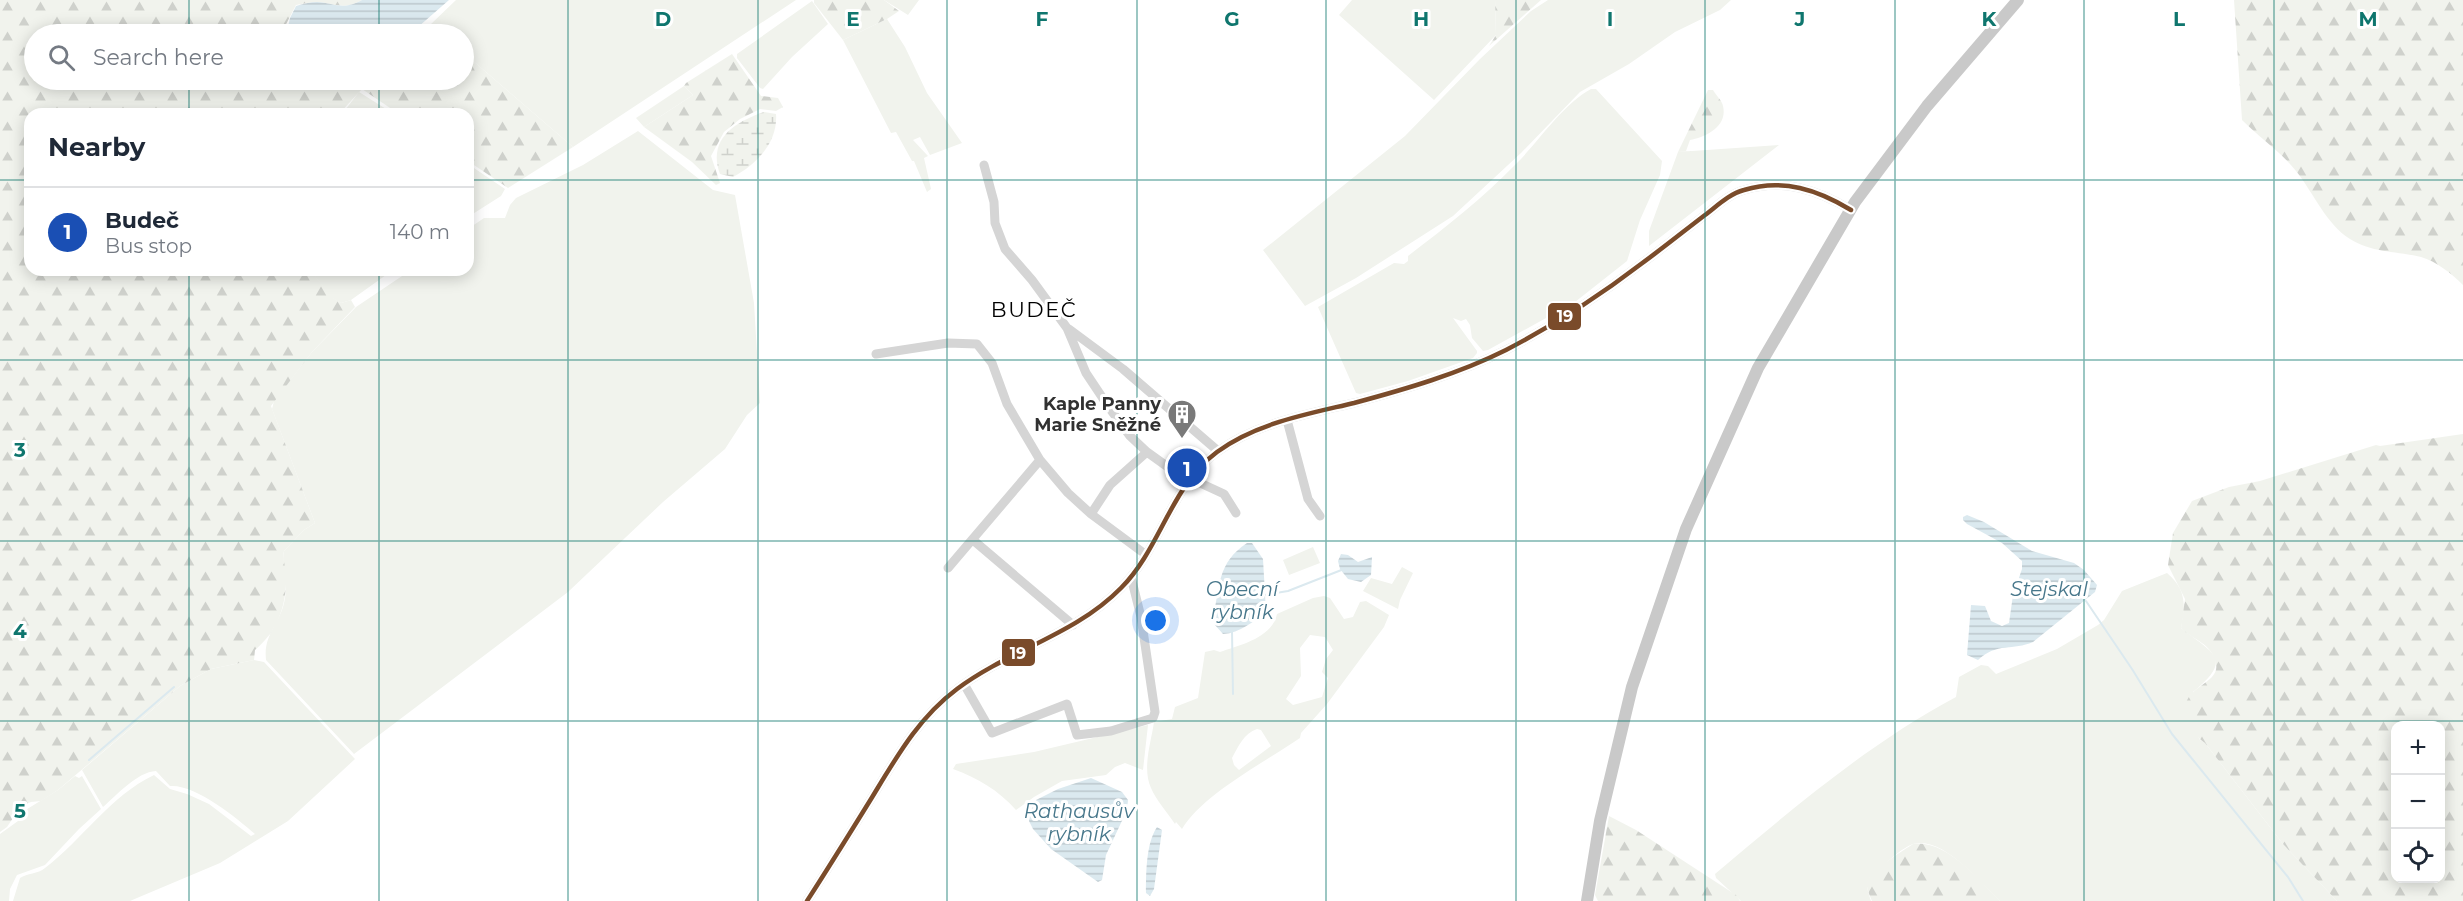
<!DOCTYPE html>
<html lang="en">
<head>
<meta charset="utf-8">
<style>
	:root { --surface:#fff; --page:#f6f6f7; --text:#1f2937; --muted:#747a83; --line:#e0e1e3; --accent:#0b8043 }
	body { margin:0; font-family:Montserrat,sans-serif; background:var(--page); color:var(--text) }
	.controls { position:absolute; right:18px; bottom:18px; display:grid; overflow:hidden; border-radius:12px; box-shadow:0 3px 15px #0003 }
	.controls button { width:54px; height:54px; display:grid; place-items:center; padding:0; border:0; border-bottom:2px solid var(--line); background:var(--surface); color:var(--text); font:30px sans-serif }
	.you { position:absolute; left:1156px; top:621px; width:21px; height:21px; margin:-15px; border:4px solid #fff; border-radius:50%; background:#1a73e8; box-shadow:0 0 0 9px #1a73e833 }
	.badge { display:grid; place-items:center; width:39px; height:39px; border-radius:50%; background:var(--accent); color:#fff; font-size:20px; font-weight:700 }
	.pin { position:absolute; translate:-50% -50%; border:3px solid #fff; box-shadow:0 2px 6px #0006 }
	.list { margin:0; padding:0; list-style:none }
	h2 { display:flex; justify-content:space-between; align-items:center; height:78px; margin:0; padding:0 24px; font-size:26px }
	h2 small { font-size:20px; font-weight:400; color:var(--muted) }
	.list li { display:grid; grid-template-columns:39px 1fr auto; gap:18px; align-items:center; box-sizing:border-box; height:90px; padding:0 24px; border-top:2px solid var(--line) }
	.list b { display:block; font-size:22px; white-space:nowrap }
	.list p { margin:0; font-size:20px; white-space:nowrap; color:var(--muted) }
	.list em { font-size:20px; font-style:normal; color:var(--muted) }
	.icon { flex:none; width:33px; height:33px; fill:none; stroke:currentColor; stroke-width:2; stroke-linecap:round; stroke-linejoin:round }
	.map { position:relative; flex:none; width:2463px; height:901px; overflow:hidden }
	.search { position:absolute; background:var(--surface); box-shadow:0 3px 15px #0003; left:24px; top:24px; width:450px; height:66px; display:flex; align-items:center; gap:15px; box-sizing:border-box; padding:0 21px; border-radius:33px; color:var(--muted); font-size:22px }
	.panel { position:absolute; background:var(--surface); box-shadow:0 3px 15px #0003; left:24px; top:108px; width:450px; height:168px; border-radius:18px }
	.map>svg:first-child { display:block }
	.green { fill:#f1f3ed; fill-rule:evenodd }
	.forest { fill:url(#forest-firs); fill-rule:evenodd }
	.wetland { fill:url(#wetland-marsh) }
	.water { fill:url(#water-rules) }
	.lines { fill:none; stroke-linecap:round; stroke-linejoin:round }
	.stream { stroke:#dbe9ef; stroke-width:2 }
	.minor { stroke:#d5d5d5; stroke-width:9 }
	.major { stroke:#c9c9c9; stroke-width:12 }
	.bus-1-casing { stroke:#fff; stroke-width:9 }
	.bus-1 { stroke:#7a4b2a; stroke-width:4.5 }
	.grid { fill:none; stroke:#0f766e; stroke-width:1.5; stroke-opacity:0.55 }
	.labels { text-anchor:middle; dominant-baseline:central; stroke-width:6; stroke-linejoin:round; paint-order:stroke }
	.poi-label { font-size:18px; font-weight:bold; fill:#313131; stroke:#fff; text-anchor:end }
	.water-label { font-size:20px; font-style:italic; fill:#47778b; stroke:#fff }
	.quarter-label { font-size:21px; letter-spacing:1.5px; fill:#000; stroke:#fff }
	.grid-label { font-size:20px; text-anchor:middle; font-weight:bold; fill:#0f766e; stroke:#fff; stroke-width:6; stroke-linejoin:round; paint-order:stroke }
	.line-badge { stroke:#fff; stroke-width:2 }
	.badge-label { font-size:16px; text-anchor:middle; font-weight:bold; fill:#fff }
</style>
</head>
<body>
<div class="map">
<svg width="2463" height="901" viewBox="0 0 2463 901">
	<defs>
		<pattern id="forest-firs" width="22" height="20" patternUnits="userSpaceOnUse" patternTransform="scale(1.5)"><rect width="22" height="20" fill="#f1f3ed"/><path d="M5 1l3.5 6h-7zM16 11l3.5 6h-7z" fill="#cfd1cc"/></pattern>
		<pattern id="wetland-marsh" width="20" height="14" patternUnits="userSpaceOnUse" patternTransform="scale(1.5)"><rect width="20" height="14" fill="#f1f3ed"/><path d="M1 5h8M5 5V1M11 12h8M15 12V8" fill="none" stroke="#cfd1cc"/></pattern>
		<pattern id="water-rules" width="6" height="5" patternUnits="userSpaceOnUse" patternTransform="scale(1.5)"><rect width="6" height="5" fill="#dbe9ef"/><path d="M0 2.5h6" fill="none" stroke="#bcc8cd"/></pattern>
	</defs>
	<rect width="100%" height="100%" fill="#fff"/>
	<path class="green" d="M 456,0 L 796,0 L 573,147 L 464,53 L 464,34 L 442,34 L 431,24 Z
		M 884,0 L 919,0 L 908,15 Z
		M 1352,0 L 1495,0 L 1496,35 L 1434,100 L 1339,15 Z
		M 1548,0 L 1731,0 L 1720,10 L 1675,32 L 1629,64 L 1580,92 L 1521,153 L 1453,216 L 1356,278 L 1305,306 L 1263,250 L 1405,136 L 1480,59 L 1531,11 Z
		M 812,1 L 828,24 L 792,57 L 763,89 L 760,88 L 737,58 L 737,54 Z
		M 887,19 L 905,47 L 927,93 L 962,143 L 930,155 L 920,137 L 913,140 L 928,156 L 924,158 L 931,189 L 927,192 L 914,161 L 912,161 L 896,132 L 891,133 L 843,40 Z
		M 684,86 L 693,95 L 644,127 L 636,118 Z
		M 1591,89 L 1596,89 L 1662,161 L 1660,175 L 1640,220 L 1627,261 L 1575,302 L 1488,350 L 1483,351 L 1472,338 L 1470,325 L 1466,319 L 1461,321 L 1453,318 L 1477,351 L 1477,353 L 1473,358 L 1408,381 L 1360,394 L 1356,393 L 1318,307 L 1394,263 L 1404,264 L 1408,261 L 1408,256 C 1446,227 1483,198 1517,163 C 1539,141 1563,104 1591,89 Z
		M 359,92 L 394,114 L 342,114 Z
		M 638,131 L 713,190 L 735,195 L 754,303 L 760,403 L 747,415 L 725,449 L 663,502 L 568,592 L 354,754 L 266,660 C 263,633 281,624 285,598 C 288,583 281,565 284,551 L 304,530 L 315,523 L 272,409 L 274,401 L 312,352 L 356,307 L 411,270 L 468,270 L 468,229 L 484,218 L 505,218 L 510,205 L 516,198 L 583,165 Z
		M 1779,145 L 1649,246 L 1649,231 L 1678,152 Z
		M 468,164 L 505,189 L 501,196 L 468,217 Z
		M 310,270 L 393,270 L 351,300 L 341,303 L 332,298 Z
		M 1313,547 L 1320,563 L 1289,575 L 1283,560 Z
		M 1402,567 L 1413,573 L 1400,600 L 1398,609 L 1363,591 L 1371,578 L 1392,584 Z
		M 2167,573 C 2186,589 2186,605 2181,628 C 2212,653 2235,658 2193,692 L 2197,734 L 2200,740 L 2205,743 L 2283,844 L 2337,901 L 2000,901 C 1980,882 1943,836 1913,844 C 1902,848 1891,859 1882,866 C 1866,879 1864,881 1871,901 L 1741,901 L 1716,878 L 1715,874 C 1791,810 1868,744 1956,697 L 1959,677 L 1981,665 L 1988,666 L 1996,674 L 2057,649 L 2098,625 L 2104,620 L 2122,591 Z
		M 1324,596 L 1330,598 L 1344,619 L 1353,617 L 1360,602 L 1366,601 L 1389,615 L 1384,627 L 1327,704 L 1301,733 L 1300,738 C 1265,762 1203,794 1182,829 L 1176,822 L 1175,824 C 1167,812 1156,800 1151,788 C 1142,768 1151,743 1154,722 L 1172,719 L 1175,707 L 1198,698 L 1205,652 L 1214,650 L 1220,652 C 1240,645 1272,638 1277,614 L 1313,598 ZM 1310,635 L 1325,637 L 1333,650 L 1326,659 L 1322,672 L 1328,678 L 1322,697 L 1293,705 L 1286,699 L 1301,676 L 1300,648 ZM 1257,729 L 1261,730 L 1271,746 L 1239,770 L 1234,765 L 1232,758 C 1238,747 1244,733 1257,729 Z
		M 254,660 L 264,662 L 355,759 L 288,821 L 220,863 L 137,898 L 130,901 L 13,901 L 20,878 C 27,873 38,874 45,868 C 83,839 110,796 154,775 L 170,789 L 187,794 L 209,804 L 251,836 L 255,834 C 237,818 195,784 170,786 L 156,771 C 137,772 117,795 103,807 L 82,770 L 180,686 L 211,669 Z
		M 1148,725 L 1143,770 L 1125,763 L 1115,767 L 1106,775 L 1062,781 L 1034,797 L 1016,810 C 998,790 978,778 953,769 L 956,764 L 1034,752 Z
		M 75,776 L 79,778 L 82,776 L 101,809 L 79,829 L 45,865 L 17,875 L 10,889 L 9,901 L 0,901 L 0,834 L 18,821 L 24,811 L 58,790 Z"/>
	<path class="forest" d="M 0,0 L 362,0 C 342,11 335,3 317,2 C 310,2 303,4 296,5 L 281,34 L 34,34 L 34,80 L 464,80 L 464,53 L 573,147 L 508,188 L 468,161 L 468,114 L 399,114 L 362,89 L 339,114 L 30,114 L 30,270 L 310,270 L 333,298 L 341,303 L 351,300 L 355,307 L 312,352 L 271,406 L 315,523 L 304,530 L 284,551 C 282,560 286,566 286,575 C 287,604 278,631 255,650 L 254,660 L 211,669 L 180,686 L 58,790 L 41,801 L 31,802 L 21,806 L 7,827 L 0,832 Z
		M 814,0 L 884,0 L 899,11 L 887,19 L 843,40 L 814,3 Z
		M 1495,0 L 1541,0 L 1489,46 L 1496,35 Z
		M 2234,0 L 2463,0 L 2463,285 C 2452,274 2436,261 2421,257 C 2397,251 2372,253 2350,239 C 2326,224 2313,192 2296,171 C 2280,151 2260,138 2242,120 Z
		M 732,54 L 761,96 L 778,98 L 783,107 L 776,111 L 760,109 L 740,119 L 724,132 L 711,156 L 720,183 L 716,185 L 692,162 L 644,127 L 693,95 L 684,86 L 686,83 Z
		M 1708,90 L 1713,90 C 1716,95 1722,101 1723,106 C 1728,127 1705,137 1690,140 L 1686,151 L 1696,151 L 1678,152 Z
		M 2463,434 L 2463,901 L 2337,901 L 2283,844 L 2205,743 C 2198,739 2195,732 2191,725 C 2169,687 2221,687 2216,664 C 2212,643 2194,641 2181,628 L 2185,599 L 2168,565 L 2173,533 L 2192,501 L 2229,487 L 2260,481 L 2376,445 L 2380,446 ZM 2396,726 L 2440,726 L 2440,878 L 2396,878 Z
		M 1609,816 L 1636,830 L 1736,895 L 1740,901 L 1598,901 L 1595,895 Z
		M 1913,844 C 1946,839 1979,880 2000,901 L 1872,901 C 1870,896 1866,888 1867,882 C 1869,871 1904,850 1913,844 Z"/>
	<path class="wetland" d="M 764,112 L 776,114 C 778,142 757,164 733,177 L 720,174 C 707,139 735,122 764,112 Z"/>
	<path class="water" d="M 362,0 L 449,0 L 410,34 L 290,34 L 287,31 L 290,18 L 296,6 C 303,4 310,2 317,2 C 335,3 342,11 362,0 Z
		M 1967,515 L 1984,522 L 2032,551 L 2074,563 L 2084,570 L 2097,585 L 2095,592 L 2033,642 C 2013,651 1997,642 1978,660 L 1967,655 L 1971,605 L 1985,606 L 1991,621 L 2002,626 L 2009,623 L 2013,595 L 2022,569 L 2022,561 L 2002,543 L 1967,524 L 1963,520 L 1963,517 Z
		M 1247,543 L 1252,543 L 1263,559 L 1266,612 C 1254,621 1240,633 1223,634 L 1215,625 L 1213,619 C 1220,586 1217,563 1247,543 Z
		M 1341,554 L 1348,555 L 1358,562 L 1372,557 L 1371,575 L 1361,582 L 1348,579 L 1340,569 L 1338,561 Z
		M 1091,778 L 1122,792 L 1128,800 L 1127,810 L 1106,855 L 1102,880 L 1098,882 L 1051,849 L 1033,829 L 1029,821 L 1030,812 L 1036,800 L 1058,789 Z
		M 1157,827 L 1162,830 L 1154,889 L 1150,896 L 1146,893 C 1146,874 1146,843 1157,827 Z"/>
	<g class="lines">
		<path class="stream" d="M 1264,595 L 1288,591 L 1344,569
			M 2086,601 L 2132,669 L 2172,734 L 2288,877 L 2303,901
			M 1232,631 L 1233,694
			M 89,760 L 174,687"/>
		<path class="minor" d="M 984,165 L 994,202 L 995,223 L 1005,249 L 1032,280 L 1067,328 L 1086,373 L 1108,406 L 1130,436 L 1147,452 L 1172,470 L 1224,494 L 1236,513
			M 1069,329 L 1123,369 L 1218,451
			M 876,354 L 948,343 L 977,344 L 992,363 L 1007,404 L 1040,460 L 1068,493 L 1091,514 L 1145,554
			M 1287,420 L 1308,499 L 1320,516
			M 1091,514 L 1110,485 L 1147,452
			M 973,540 L 1073,625
			M 948,568 L 1040,460
			M 964,684 L 992,733 L 1067,704 L 1077,735 L 1111,731 L 1153,718 L 1155,712 L 1141,617 L 1131,577
			M 807,901 C 829,867 850,833 871,799 C 896,758 918,718 957,689 C 1009,650 1075,635 1121,588 C 1161,548 1170,487 1217,452 C 1256,423 1308,414 1354,403 C 1406,389 1458,374 1506,350 C 1554,325 1598,297 1641,264 C 1663,248 1684,231 1705,215 C 1717,206 1729,194 1744,190 C 1783,178 1818,190 1851,210"/>
		<path class="major" d="M 1587,901 L 1600,821 L 1632,687 L 1686,529 L 1758,368 L 1855,202 L 1927,106 L 2018,0"/>
		<g class="bus-1-casing">
			<path id="bus-1" d="M 807,901 C 829,867 850,833 871,799 C 896,758 918,718 957,689 C 1009,650 1075,635 1121,588 C 1161,548 1170,487 1217,452 C 1256,423 1308,414 1354,403 C 1406,389 1458,374 1506,350 C 1554,325 1598,297 1641,264 C 1663,248 1684,231 1705,215 C 1717,206 1729,194 1744,190 C 1783,178 1818,190 1851,210"/>
		</g>
		<use href="#bus-1" class="bus-1"/>
	</g>
	<path class="grid" d="M 189,0 L 189,34M 379,0 L 379,34M 568,0 L 568,901M 758,0 L 758,901M 947,0 L 947,901M 1137,0 L 1137,901M 1326,0 L 1326,901M 1516,0 L 1516,901M 1705,0 L 1705,901M 1895,0 L 1895,901M 2084,0 L 2084,901M 2274,0 L 2274,901M 189,80 L 189,114M 379,80 L 379,114M 0,180 L 30,180M 468,180 L 2463,180M 189,270 L 189,901M 379,270 L 379,901M 0,360 L 2463,360M 0,541 L 2463,541M 0,721 L 2463,721"/>
	<defs>
		<g id="building-pin" transform="scale(1.5)"><path d="M0 17L-7.5 6A9.5 9.5 0 1 1 7.5 6Z" fill="#797979" stroke="#fff"/><path d="M-4-6H4V6H1V3H-1V6H-4ZM-2.5-4.3h1.7v1.8h-1.7ZM.8-4.3h1.7v1.8H.8ZM-2.5-1h1.7V.8h-1.7ZM.8-1h1.7V.8H.8Z" fill="#fff"/></g>
	</defs>
	<g fill-rule="evenodd">
		<use href="#building-pin" x="1182" y="414"/>
	</g>
	<g class="labels">
		<g class="poi-label">
			<text x="1161" y="404">Kaple Panny<tspan x="1161" dy="21">Marie Sněžné</tspan></text>
		</g>
		<g class="water-label">
			<text x="1242" y="589">Obecní<tspan x="1242" dy="23">rybník</tspan></text>
			<text x="2049" y="589">Stejskal</text>
			<text x="1079" y="811">Rathausův<tspan x="1079" dy="23">rybník</tspan></text>
		</g>
		<g class="quarter-label">
			<text x="1034" y="309">BUDEČ</text>
		</g>
	</g>
	<g class="grid-label">
		<text x="663" y="26">D</text>
		<text x="853" y="26">E</text>
		<text x="1042" y="26">F</text>
		<text x="1232" y="26">G</text>
		<text x="1421" y="26">H</text>
		<text x="1610" y="26">I</text>
		<text x="1800" y="26">J</text>
		<text x="1989" y="26">K</text>
		<text x="2179" y="26">L</text>
		<text x="2368" y="26">M</text>
		<text x="20" y="457">3</text>
		<text x="20" y="638">4</text>
		<text x="20" y="818">5</text>
	</g>
	<g class="line-badge">
		<rect x="1547" y="302" width="35" height="29" rx="6" fill="#7a4b2a"/>
		<rect x="1001" y="638" width="35" height="29" rx="6" fill="#7a4b2a"/>
	</g>
	<g class="badge-label">
		<text x="1565" y="322">19</text>
		<text x="1018" y="659">19</text>
	</g>
</svg>
<div class="controls">
<button>+</button>
<button>−</button>
<button><svg class="icon" aria-label="locate" viewBox="0 0 24 24"><circle cx="12" cy="12" r="6"/><path d="M12 2v4M12 18v4M2 12h4M18 12h4"/></svg></button>
</div>
<div class="you"></div>
<div class="pin badge" style="left:1187px;top:468px;background:#1a4fb4">1</div>
<div class="search"><svg class="icon" aria-label="search" viewBox="0 0 24 24"><circle cx="10" cy="10" r="6"/><path d="M15 15l6 6"/></svg>Search here</div>
<section class="panel">
<h2>Nearby<small></small></h2>
<ul class="list">
<li><span class="badge" style="background:#1a4fb4">1</span><div><b>Budeč</b><p>Bus stop</p></div><em>140 m</em></li>
</ul>
</section>
</div>
</body>
</html>
